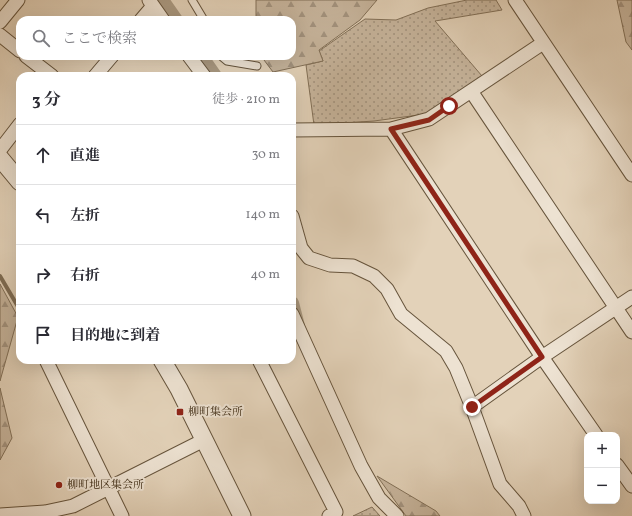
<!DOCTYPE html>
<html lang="ja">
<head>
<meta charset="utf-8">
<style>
	:root { --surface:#fff; --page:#f2f2f3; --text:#2b2b33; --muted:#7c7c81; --line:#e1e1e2 }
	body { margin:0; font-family:Vollkorn,"Noto Serif JP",serif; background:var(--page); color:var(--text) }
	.controls { position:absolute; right:12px; bottom:12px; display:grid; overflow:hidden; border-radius:8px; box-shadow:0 4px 16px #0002 }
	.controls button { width:36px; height:36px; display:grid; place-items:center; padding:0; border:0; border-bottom:1px solid var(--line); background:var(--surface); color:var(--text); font:20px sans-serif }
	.stop { position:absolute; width:12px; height:12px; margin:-9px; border:3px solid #8f2418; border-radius:50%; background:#fff }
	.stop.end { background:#8f2418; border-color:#fff; box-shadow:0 1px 4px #0008 }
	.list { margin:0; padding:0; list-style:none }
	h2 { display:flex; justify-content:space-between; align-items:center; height:52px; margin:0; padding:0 16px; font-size:17px }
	h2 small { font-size:13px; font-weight:400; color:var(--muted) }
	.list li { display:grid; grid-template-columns:26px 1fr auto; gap:12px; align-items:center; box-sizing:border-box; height:60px; padding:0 16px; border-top:1px solid var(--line) }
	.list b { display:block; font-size:15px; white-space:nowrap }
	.list em { font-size:13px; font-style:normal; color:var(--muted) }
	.icon { flex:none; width:22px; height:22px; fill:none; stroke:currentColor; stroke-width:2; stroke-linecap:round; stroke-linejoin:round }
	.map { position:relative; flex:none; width:632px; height:516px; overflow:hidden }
	.search { position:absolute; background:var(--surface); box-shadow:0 4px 16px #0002; left:16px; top:16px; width:280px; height:44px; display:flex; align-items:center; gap:10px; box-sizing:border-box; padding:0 14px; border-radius:12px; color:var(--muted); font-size:15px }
	.panel { position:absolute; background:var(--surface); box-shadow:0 4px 16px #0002; left:16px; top:72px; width:280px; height:292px; border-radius:12px }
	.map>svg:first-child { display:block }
	.grass { fill:url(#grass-dots); stroke:#827058 }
	.forest { fill:url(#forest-firs); stroke:#827058 }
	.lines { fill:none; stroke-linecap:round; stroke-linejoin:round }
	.stream { stroke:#7e6d55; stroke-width:4 }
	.canal { stroke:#aa9981; stroke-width:14 }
	.service-casing { stroke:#66543c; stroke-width:9 }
	.minor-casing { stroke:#66543c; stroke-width:15 }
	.tertiary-casing { stroke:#66543c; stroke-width:19 }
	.service { stroke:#ede2d2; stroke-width:7 }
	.minor { stroke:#ede2d2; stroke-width:13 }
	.tertiary { stroke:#ede2d2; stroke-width:17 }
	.route { stroke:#8f2418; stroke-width:5 }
	.poi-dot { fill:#8f2418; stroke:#ede2d2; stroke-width:1.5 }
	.labels { text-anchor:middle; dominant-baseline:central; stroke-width:4; stroke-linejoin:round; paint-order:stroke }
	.poi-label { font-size:11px; fill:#3c2a13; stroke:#ede2d2; text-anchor:start }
</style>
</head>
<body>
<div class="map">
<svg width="632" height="516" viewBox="0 0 632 516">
	<defs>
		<pattern id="grass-dots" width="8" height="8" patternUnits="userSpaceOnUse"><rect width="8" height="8" fill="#c7b59d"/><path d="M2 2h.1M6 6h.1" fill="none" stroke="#a3937f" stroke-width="1.8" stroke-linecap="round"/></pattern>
		<pattern id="forest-firs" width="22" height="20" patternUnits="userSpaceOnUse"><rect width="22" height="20" fill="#c7b59d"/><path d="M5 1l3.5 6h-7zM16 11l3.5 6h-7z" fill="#a3937f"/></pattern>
	</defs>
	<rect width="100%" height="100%" fill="#e3d2b9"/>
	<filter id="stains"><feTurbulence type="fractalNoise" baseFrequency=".005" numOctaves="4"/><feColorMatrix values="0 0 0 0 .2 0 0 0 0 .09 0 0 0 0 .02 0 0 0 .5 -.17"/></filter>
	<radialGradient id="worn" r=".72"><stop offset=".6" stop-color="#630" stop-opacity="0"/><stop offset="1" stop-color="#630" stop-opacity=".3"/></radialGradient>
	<path class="grass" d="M 467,0 L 496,0 L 502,10 L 435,21 L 482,76 L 426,114 L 374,121 L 314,125 L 306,65 L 323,61 L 319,51 L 365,19 L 396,20 L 428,8 Z
		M 372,507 L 380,516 L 353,516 Z"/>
	<path class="forest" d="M 256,0 L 377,0 L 360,20 L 319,50 L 323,61 L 273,72 L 261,56 L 292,56 L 292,20 L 256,20 Z
		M 617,0 L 632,0 L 632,50 L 626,42 Z
		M 0,284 L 18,317 L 0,381 Z
		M 0,388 L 12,438 L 0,460 Z
		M 377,476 L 436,511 L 440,516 L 406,516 Z"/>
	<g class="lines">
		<path class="stream" d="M 0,276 L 20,310"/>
		<path class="canal" d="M 162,0 L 176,20
			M 201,56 L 215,76
			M 292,303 L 298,326"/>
		<g class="service-casing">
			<path id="service" d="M 192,0 L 204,20
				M 221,56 L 227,61 L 257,66"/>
		</g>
		<g class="minor-casing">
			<path id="minor" d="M 149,0 L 163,20
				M 515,0 L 632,175
				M 141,20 L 153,6
				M 0,22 L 18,0
				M 0,35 L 20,51
				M 26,56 L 52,76
				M 189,56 L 204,76
				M 95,76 L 112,56
				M 471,91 L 632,332
				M 391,129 L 542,357 L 596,435
				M 292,130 L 391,129 L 429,119 L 543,43
				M 0,150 L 20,124
				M 292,216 L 301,248 L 309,258 L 330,265 L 353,266 L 374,276 L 387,289 L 401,314 L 446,351 L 456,368 L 472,407 L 500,484 L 519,506 L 524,516
				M 292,314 L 361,466 L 379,498 L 397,516
				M 46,360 L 122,516
				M 259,360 L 336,512 L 329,516
				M 472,407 L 542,357 L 632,297
				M 617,465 L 632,486
				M 0,515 L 45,512 L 73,506 L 204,440"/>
		</g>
		<g class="tertiary-casing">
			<path id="tertiary" d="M 0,158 L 20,182
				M 162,360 L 179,389 L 242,516"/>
		</g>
		<use href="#service" class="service"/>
		<use href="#minor" class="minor"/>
		<use href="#tertiary" class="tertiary"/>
	</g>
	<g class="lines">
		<path class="route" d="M 449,106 L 429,120 L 391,129 L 542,357 L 472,407"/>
	</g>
	<g class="poi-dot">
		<rect x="176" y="408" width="8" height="8" rx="2"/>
		<circle cx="59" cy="485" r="4"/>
	</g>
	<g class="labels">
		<g class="poi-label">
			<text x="188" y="412">柳町集会所</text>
			<text x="67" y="485">柳町地区集会所</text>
		</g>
	</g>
	<rect width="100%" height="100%" filter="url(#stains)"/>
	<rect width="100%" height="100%" fill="url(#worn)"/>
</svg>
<div class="controls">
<button>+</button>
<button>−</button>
</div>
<div class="stop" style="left:449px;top:106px"></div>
<div class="stop end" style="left:472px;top:407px"></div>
<div class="search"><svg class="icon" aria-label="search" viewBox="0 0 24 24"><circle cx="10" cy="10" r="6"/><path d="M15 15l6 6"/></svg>ここで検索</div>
<section class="panel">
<h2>3 分<small>徒歩 · 210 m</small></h2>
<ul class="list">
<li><svg class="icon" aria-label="ahead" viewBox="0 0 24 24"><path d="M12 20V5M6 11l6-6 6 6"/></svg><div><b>直進</b></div><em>30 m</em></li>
<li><svg class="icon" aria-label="left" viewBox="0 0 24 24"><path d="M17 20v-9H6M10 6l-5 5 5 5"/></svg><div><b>左折</b></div><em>140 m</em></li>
<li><svg class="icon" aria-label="right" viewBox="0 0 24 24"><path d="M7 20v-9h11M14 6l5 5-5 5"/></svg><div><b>右折</b></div><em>40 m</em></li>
<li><svg class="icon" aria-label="arrive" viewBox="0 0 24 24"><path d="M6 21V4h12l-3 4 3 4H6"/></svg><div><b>目的地に到着</b></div></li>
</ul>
</section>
</div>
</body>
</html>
